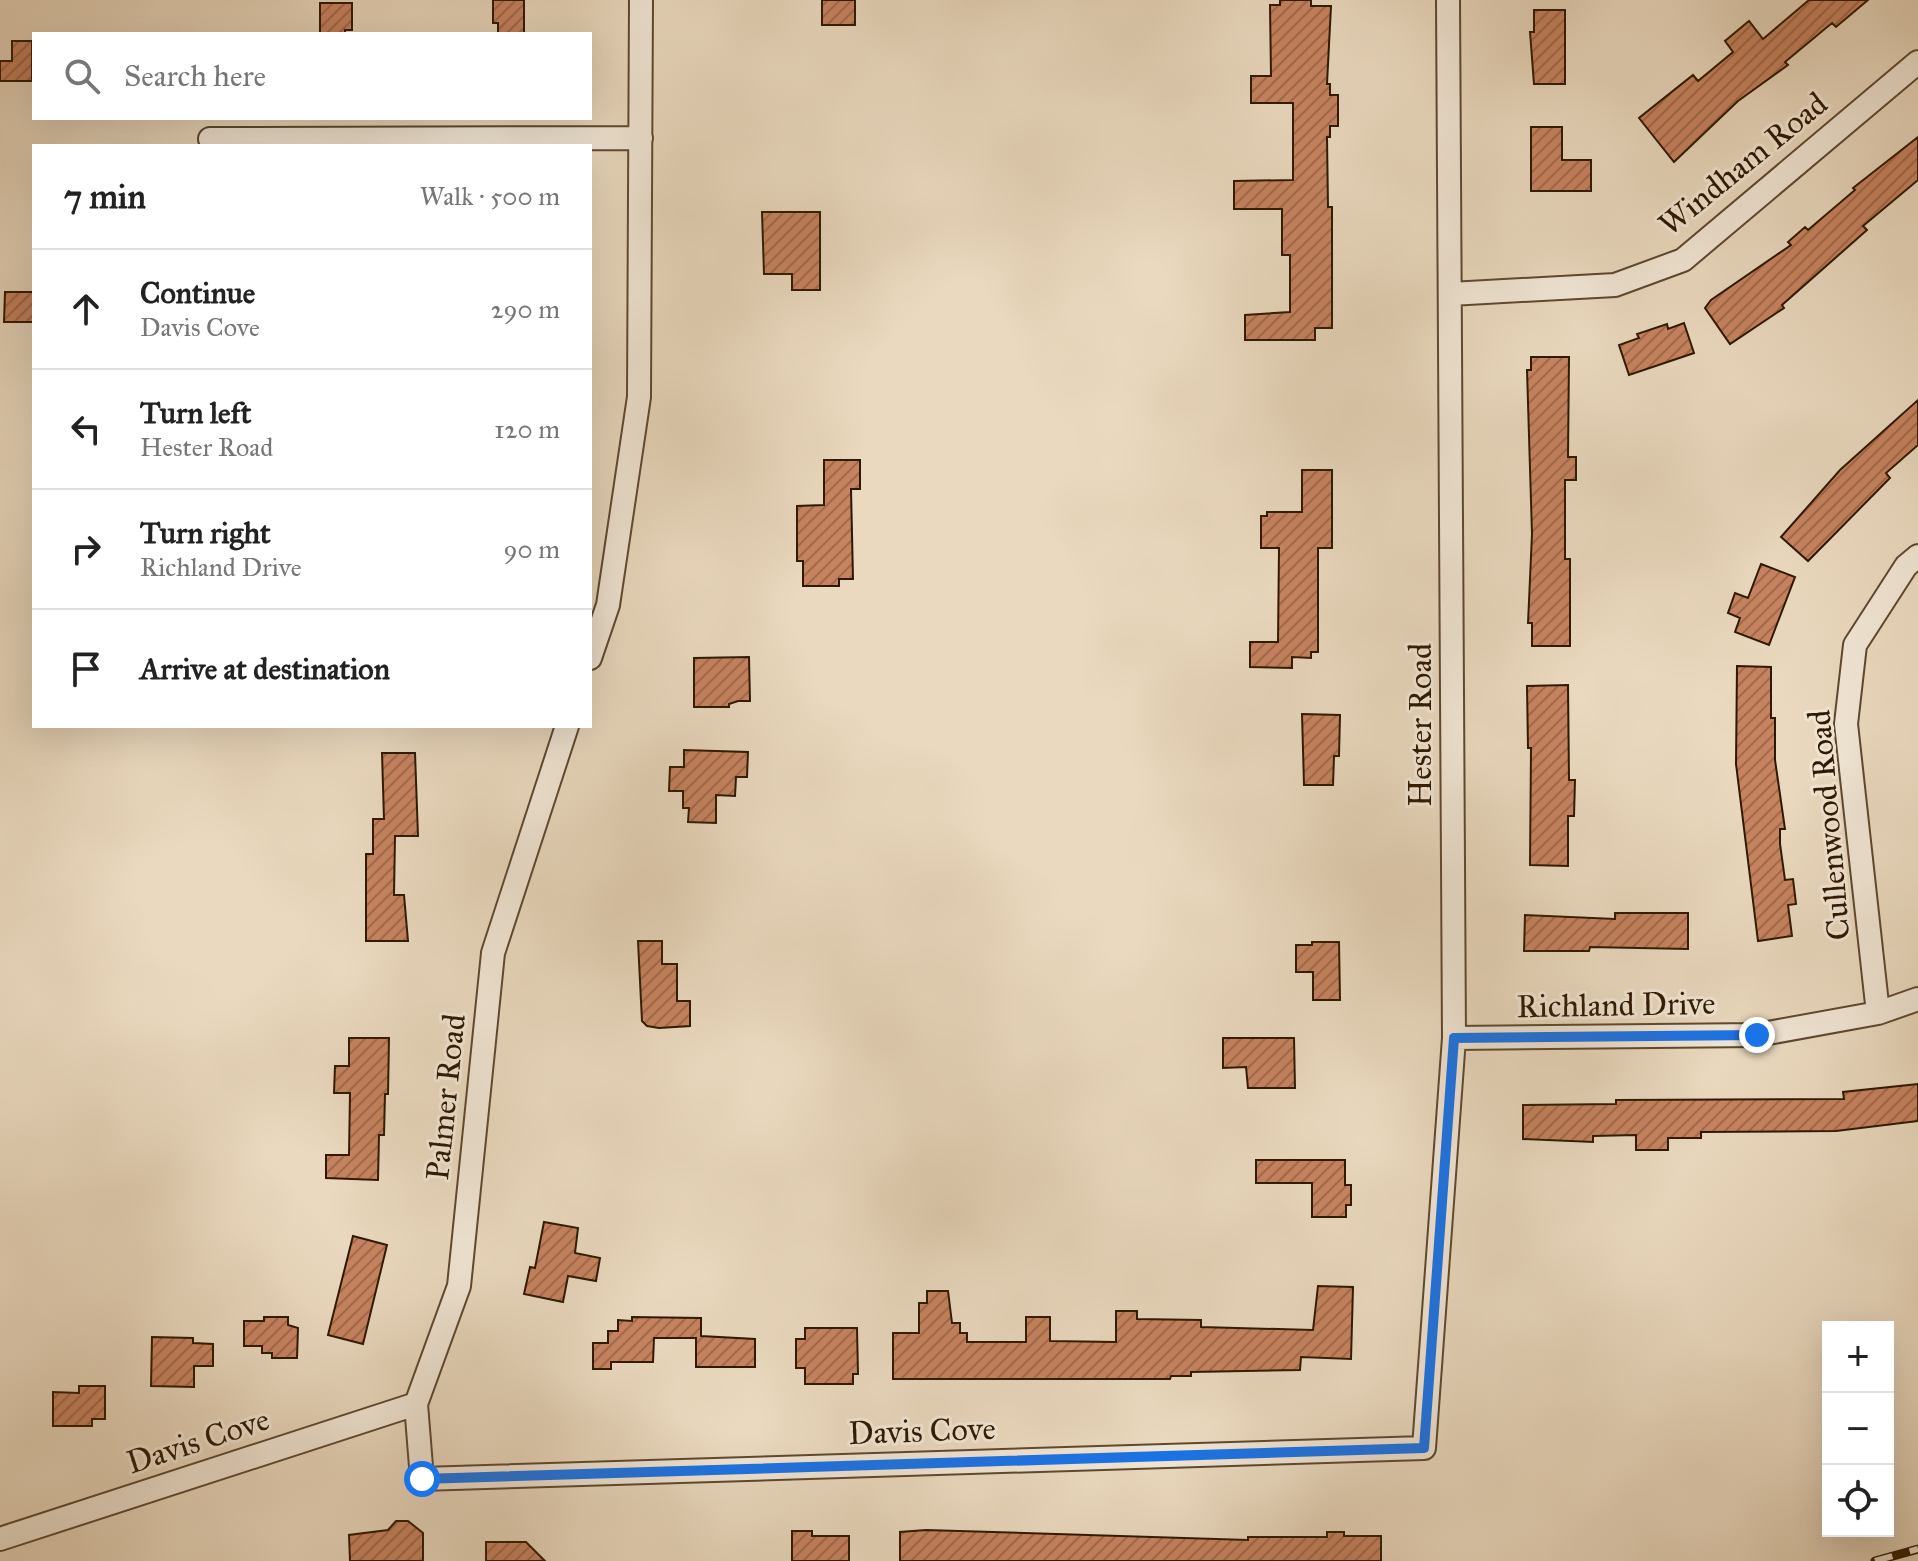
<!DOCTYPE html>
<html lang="en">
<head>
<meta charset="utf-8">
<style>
	:root { --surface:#fff; --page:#f6f6f6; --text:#222; --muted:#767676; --line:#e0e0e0 }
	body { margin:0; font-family:"IM FELL Great Primer",serif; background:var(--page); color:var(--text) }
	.controls { position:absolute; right:24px; bottom:24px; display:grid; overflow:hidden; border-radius:0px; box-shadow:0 8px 32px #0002 }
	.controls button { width:72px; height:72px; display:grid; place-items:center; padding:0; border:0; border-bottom:2px solid var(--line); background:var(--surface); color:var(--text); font:40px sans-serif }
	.stop { position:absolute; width:24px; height:24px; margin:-18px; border:6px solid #1a73e8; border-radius:50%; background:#fff }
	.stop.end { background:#1a73e8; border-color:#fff; box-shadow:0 2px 8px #0008 }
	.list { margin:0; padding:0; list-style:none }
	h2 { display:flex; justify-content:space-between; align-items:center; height:104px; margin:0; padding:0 32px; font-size:34px }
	h2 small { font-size:26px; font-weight:400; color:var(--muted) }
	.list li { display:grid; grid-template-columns:52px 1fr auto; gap:24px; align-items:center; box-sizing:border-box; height:120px; padding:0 32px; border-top:2px solid var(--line) }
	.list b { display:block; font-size:30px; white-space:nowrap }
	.list p { margin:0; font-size:26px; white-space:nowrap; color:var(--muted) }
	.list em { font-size:26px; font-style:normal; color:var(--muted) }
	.icon { flex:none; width:44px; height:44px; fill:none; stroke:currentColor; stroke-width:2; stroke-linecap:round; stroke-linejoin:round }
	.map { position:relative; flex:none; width:1918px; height:1561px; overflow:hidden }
	.search { position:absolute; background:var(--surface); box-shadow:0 8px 32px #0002; left:32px; top:32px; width:560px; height:88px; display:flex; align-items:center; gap:20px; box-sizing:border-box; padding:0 28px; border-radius:0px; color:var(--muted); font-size:30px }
	.panel { position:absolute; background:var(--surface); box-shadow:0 8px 32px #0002; left:32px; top:144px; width:560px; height:584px; border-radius:0px }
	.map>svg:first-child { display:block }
	.building { fill:url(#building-hatch); stroke:#2f1800; stroke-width:2 }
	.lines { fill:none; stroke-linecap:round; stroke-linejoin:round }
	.minor-casing { stroke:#5e4830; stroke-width:26 }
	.minor { stroke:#f1e6d5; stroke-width:22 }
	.rail-casing { stroke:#2f1800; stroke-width:9 }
	.rail { stroke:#f1e6d5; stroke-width:6; stroke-dasharray:18; stroke-linecap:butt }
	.route { stroke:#1a73e8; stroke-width:10 }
	.labels { text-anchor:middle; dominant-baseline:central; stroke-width:6; stroke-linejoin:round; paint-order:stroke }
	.street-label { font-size:32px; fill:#2f1800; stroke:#f1e6d5 }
</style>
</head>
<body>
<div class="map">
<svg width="1918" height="1561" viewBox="0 0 1918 1561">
	<defs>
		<pattern id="building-hatch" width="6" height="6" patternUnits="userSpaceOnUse" patternTransform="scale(2)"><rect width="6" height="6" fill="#c78360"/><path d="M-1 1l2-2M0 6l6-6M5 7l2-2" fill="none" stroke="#a26a4d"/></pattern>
	</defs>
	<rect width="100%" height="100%" fill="#ead9bf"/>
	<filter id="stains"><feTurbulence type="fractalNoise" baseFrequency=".0025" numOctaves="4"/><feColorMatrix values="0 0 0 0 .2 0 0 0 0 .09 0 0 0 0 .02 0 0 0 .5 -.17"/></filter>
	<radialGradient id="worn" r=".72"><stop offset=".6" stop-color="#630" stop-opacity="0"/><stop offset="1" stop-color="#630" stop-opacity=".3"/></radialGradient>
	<path class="building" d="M 493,0 L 524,0 L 524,34 L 498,34 L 498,23 L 493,23 Z
		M 822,0 L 855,0 L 855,25 L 822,25 Z
		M 1280,0 L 1311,0 L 1311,6 L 1331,6 L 1327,84 L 1330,84 L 1330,95 L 1338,95 L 1338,126 L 1330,126 L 1330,137 L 1327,137 L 1328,207 L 1332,207 L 1332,328 L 1315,328 L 1315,340 L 1245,340 L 1245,315 L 1290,312 L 1290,255 L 1282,255 L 1282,209 L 1234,209 L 1234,181 L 1293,180 L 1293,103 L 1251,103 L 1251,76 L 1271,76 L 1270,5 L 1280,5 Z
		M 1809,0 L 1868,0 L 1836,27 L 1832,23 L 1785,62 L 1788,65 L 1738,101 L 1674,162 L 1639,118 L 1693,75 L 1698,81 L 1733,52 L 1725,41 L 1749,21 L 1763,39 Z
		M 320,3 L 352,3 L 352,30 L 345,30 L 345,34 L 320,34 Z
		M 1534,10 L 1565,10 L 1565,84 L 1534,84 L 1530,32 L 1534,32 Z
		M 12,41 L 32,41 L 32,81 L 0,81 L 0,61 L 12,61 Z
		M 1531,127 L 1562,127 L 1562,160 L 1591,160 L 1591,191 L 1531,191 Z
		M 1918,137 L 1918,180 L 1863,226 L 1867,230 L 1782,305 L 1784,308 L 1730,344 L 1705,308 L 1711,300 L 1791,245 L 1788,242 L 1805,227 L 1808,230 L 1855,190 L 1853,188 Z
		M 762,212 L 820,212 L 820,290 L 792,290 L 792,274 L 764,274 Z
		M 5,292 L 34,292 L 34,322 L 4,322 Z
		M 1684,323 L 1694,353 L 1629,375 L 1619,345 L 1639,338 L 1637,334 L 1667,324 L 1668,329 Z
		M 1531,357 L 1569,357 L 1568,457 L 1576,457 L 1576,480 L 1565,480 L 1565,559 L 1570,559 L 1570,646 L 1532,646 L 1532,623 L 1528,623 L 1532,534 L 1527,370 L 1531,370 Z
		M 1918,400 L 1918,445 L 1886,473 L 1890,478 L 1808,561 L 1781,537 L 1840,470 Z
		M 824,460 L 860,460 L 860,489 L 851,489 L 853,579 L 839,579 L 839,586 L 803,586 L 803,561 L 797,561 L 797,506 L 824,505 Z
		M 1302,470 L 1332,470 L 1332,548 L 1318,548 L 1318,652 L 1311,652 L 1311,658 L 1292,657 L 1292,668 L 1250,667 L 1250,642 L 1278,642 L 1279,548 L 1261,548 L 1261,516 L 1267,516 L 1267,512 L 1302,512 Z
		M 1761,564 L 1795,577 L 1769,645 L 1735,632 L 1740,618 L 1728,613 L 1735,593 L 1748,598 Z
		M 749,657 L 750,701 L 738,701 L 729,704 L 729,707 L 694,707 L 694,658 Z
		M 1737,666 L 1771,667 L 1771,718 L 1775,718 L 1775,760 L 1785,829 L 1780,829 L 1780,844 L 1785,880 L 1793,879 L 1796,904 L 1788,905 L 1792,936 L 1758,941 L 1736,764 Z
		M 1568,685 L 1569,780 L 1575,780 L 1574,816 L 1568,816 L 1568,866 L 1530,865 L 1531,748 L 1528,748 L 1527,686 Z
		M 1302,714 L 1340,715 L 1339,756 L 1334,756 L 1333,785 L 1304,785 Z
		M 684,750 L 748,752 L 747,777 L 736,777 L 735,796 L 716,795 L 716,823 L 688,822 L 689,808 L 683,808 L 683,791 L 669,791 L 670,767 L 684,767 Z
		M 382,753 L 415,753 L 418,836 L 395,836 L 394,895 L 404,895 L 408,941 L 366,941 L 366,854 L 373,854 L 373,819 L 384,819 Z
		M 1615,913 L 1688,913 L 1688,949 L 1590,947 L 1589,951 L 1524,951 L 1525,915 L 1615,919 Z
		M 638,941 L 662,941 L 662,964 L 677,964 L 677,1001 L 690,1001 L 690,1026 L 659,1028 L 647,1026 L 642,1021 Z
		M 1312,942 L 1339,942 L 1340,1000 L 1313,1000 L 1313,972 L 1296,972 L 1296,945 L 1312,945 Z
		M 349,1038 L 389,1038 L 388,1094 L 385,1094 L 384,1135 L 379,1135 L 378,1180 L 326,1178 L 326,1155 L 349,1155 L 350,1093 L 334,1093 L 335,1066 L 349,1066 Z
		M 1223,1038 L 1294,1038 L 1295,1088 L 1248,1088 L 1246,1067 L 1223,1068 Z
		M 1918,1084 L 1918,1121 L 1836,1131 L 1701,1132 L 1701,1138 L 1668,1138 L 1668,1150 L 1636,1150 L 1636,1135 L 1593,1136 L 1593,1142 L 1523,1139 L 1523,1105 L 1616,1104 L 1616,1100 L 1844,1099 L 1843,1092 Z
		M 1256,1160 L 1345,1160 L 1345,1185 L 1351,1185 L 1351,1205 L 1346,1205 L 1346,1217 L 1312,1217 L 1312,1183 L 1256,1183 Z
		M 544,1222 L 578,1228 L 575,1253 L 600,1258 L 596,1281 L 568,1276 L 563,1302 L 524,1294 L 530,1267 L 535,1268 Z
		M 353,1236 L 387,1245 L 363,1344 L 328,1335 Z
		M 1318,1286 L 1353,1287 L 1351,1359 L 1301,1357 L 1300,1370 L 1191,1372 L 1191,1376 L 1171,1376 L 1170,1379 L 893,1379 L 893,1333 L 919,1333 L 919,1303 L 927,1303 L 927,1291 L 948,1291 L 952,1323 L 960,1323 L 960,1333 L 967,1333 L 967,1342 L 1026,1342 L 1026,1317 L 1050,1317 L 1050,1341 L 1116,1342 L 1116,1311 L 1137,1311 L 1137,1319 L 1201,1320 L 1201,1327 L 1313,1330 Z
		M 264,1317 L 288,1317 L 288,1325 L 298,1328 L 297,1358 L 272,1358 L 272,1353 L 262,1353 L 262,1346 L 244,1346 L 244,1321 L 264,1321 Z
		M 632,1317 L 701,1318 L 701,1336 L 755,1339 L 755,1367 L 696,1367 L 696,1338 L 654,1338 L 653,1362 L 611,1362 L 611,1369 L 593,1369 L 593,1343 L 608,1343 L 608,1331 L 618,1331 L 618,1320 L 632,1321 Z
		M 805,1328 L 857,1328 L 858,1374 L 853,1374 L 853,1384 L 805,1384 L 805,1368 L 796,1368 L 796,1339 L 805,1339 Z
		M 152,1337 L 193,1338 L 193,1343 L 213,1344 L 213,1366 L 194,1366 L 194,1387 L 151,1386 Z
		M 79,1386 L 105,1386 L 105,1419 L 92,1419 L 92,1426 L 53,1426 L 53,1392 L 79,1393 Z
		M 396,1521 L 408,1521 L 423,1533 L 423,1561 L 350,1561 L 349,1535 L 388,1530 Z
		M 926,1530 L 1248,1540 L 1248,1537 L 1327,1537 L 1327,1532 L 1344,1532 L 1344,1536 L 1381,1536 L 1381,1561 L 900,1561 L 900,1532 Z
		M 792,1531 L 812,1531 L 812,1536 L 849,1536 L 849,1561 L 792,1561 Z
		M 486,1542 L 526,1542 L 545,1561 L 486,1561 Z"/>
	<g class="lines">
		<g class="minor-casing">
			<path id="minor" d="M 210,139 L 641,138
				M 1450,294 L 1615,285 L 1683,260 L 1918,62
				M 590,658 L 608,605 L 639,397 L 641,0
				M 567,726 L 493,953 L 459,1286 L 416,1404 L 422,1479 L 1424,1448 L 1454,1038 L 1448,0
				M 1878,1013 L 1846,724 L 1855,645 L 1906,566 L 1918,556
				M 1454,1038 L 1757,1035 L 1878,1013 L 1918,999
				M 0,1539 L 416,1404"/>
		</g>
		<use href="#minor" class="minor"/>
		<g class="rail-casing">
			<path id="rail" d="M 1875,1561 L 1918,1549"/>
		</g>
		<use href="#rail" class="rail"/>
	</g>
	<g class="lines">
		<path class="route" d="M 422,1479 L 1424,1448 L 1454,1038 L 1757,1035"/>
	</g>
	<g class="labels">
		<g class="street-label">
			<text transform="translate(1743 164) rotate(-39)">Windham Road</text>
			<text transform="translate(1420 725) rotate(-90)">Hester Road</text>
			<text transform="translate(1829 825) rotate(-95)">Cullenwood Road</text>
			<text transform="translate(1616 1005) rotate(-1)">Richland Drive</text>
			<text transform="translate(446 1097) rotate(-84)">Palmer Road</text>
			<text transform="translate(922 1431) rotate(-2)">Davis Cove</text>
			<text transform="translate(198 1441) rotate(-18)">Davis Cove</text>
		</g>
	</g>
	<rect width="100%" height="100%" filter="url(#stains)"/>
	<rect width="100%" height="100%" fill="url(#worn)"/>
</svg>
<div class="controls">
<button>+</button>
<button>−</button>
<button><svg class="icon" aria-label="locate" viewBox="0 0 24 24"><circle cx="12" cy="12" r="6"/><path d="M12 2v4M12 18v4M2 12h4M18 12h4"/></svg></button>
</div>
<div class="stop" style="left:422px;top:1479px"></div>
<div class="stop end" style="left:1757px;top:1035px"></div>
<div class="search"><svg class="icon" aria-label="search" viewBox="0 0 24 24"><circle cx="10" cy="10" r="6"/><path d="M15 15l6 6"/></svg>Search here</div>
<section class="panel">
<h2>7 min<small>Walk · 500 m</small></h2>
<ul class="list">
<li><svg class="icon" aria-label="ahead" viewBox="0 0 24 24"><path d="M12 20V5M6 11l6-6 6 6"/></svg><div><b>Continue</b><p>Davis Cove</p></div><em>290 m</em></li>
<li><svg class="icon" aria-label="left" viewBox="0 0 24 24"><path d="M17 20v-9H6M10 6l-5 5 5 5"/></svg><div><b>Turn left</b><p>Hester Road</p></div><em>120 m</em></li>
<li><svg class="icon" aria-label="right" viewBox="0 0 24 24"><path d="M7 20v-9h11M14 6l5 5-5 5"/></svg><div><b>Turn right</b><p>Richland Drive</p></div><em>90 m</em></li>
<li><svg class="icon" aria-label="arrive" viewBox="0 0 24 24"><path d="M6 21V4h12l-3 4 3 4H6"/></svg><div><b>Arrive at destination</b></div></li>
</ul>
</section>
</div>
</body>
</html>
